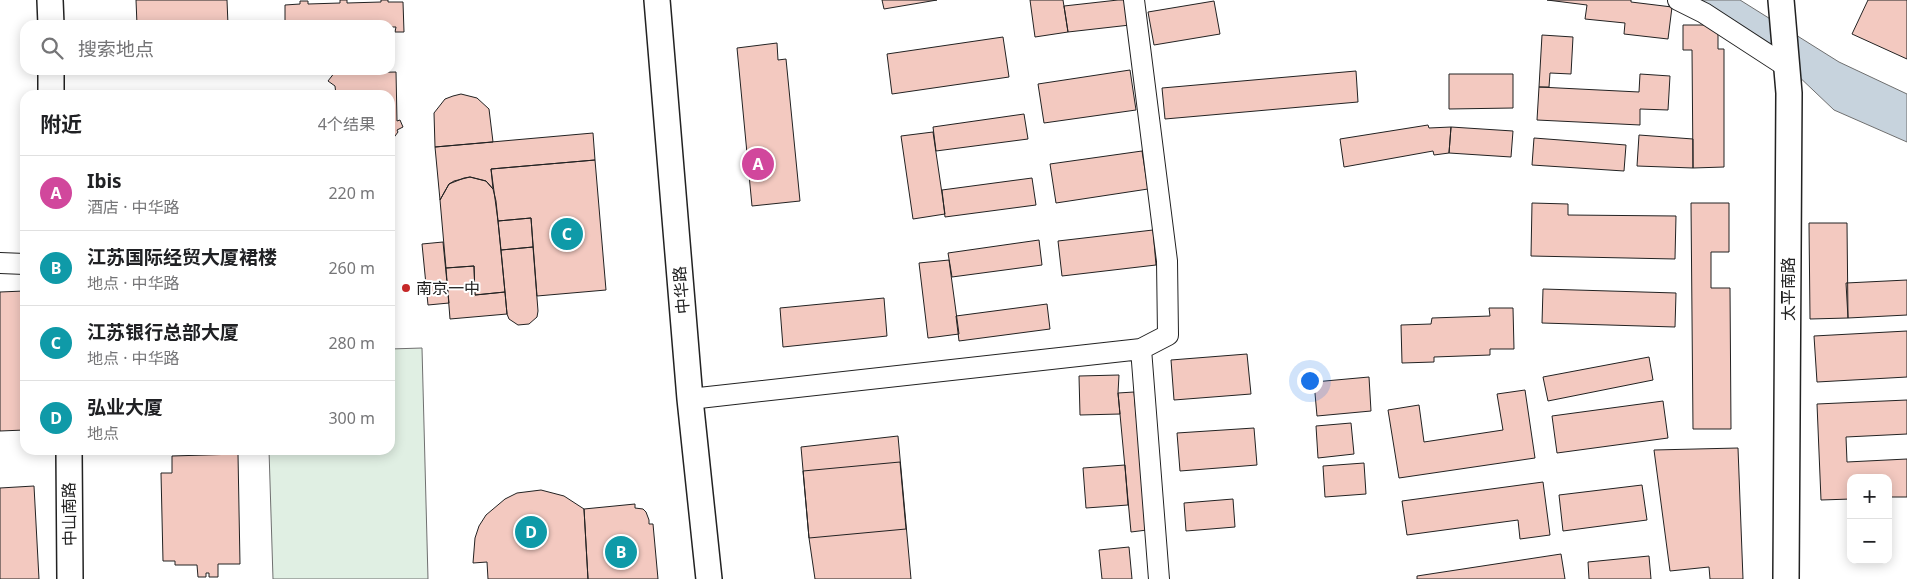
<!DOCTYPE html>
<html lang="zh">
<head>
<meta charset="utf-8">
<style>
	:root { --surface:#fff; --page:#f6f6f6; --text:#202124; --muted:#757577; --line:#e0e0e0; --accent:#c62828 }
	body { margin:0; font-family:"Noto Sans","Noto Sans SC",sans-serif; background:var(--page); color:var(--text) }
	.controls { position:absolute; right:15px; bottom:15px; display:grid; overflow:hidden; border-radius:10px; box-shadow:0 2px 12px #0003 }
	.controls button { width:45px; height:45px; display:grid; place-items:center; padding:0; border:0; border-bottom:1px solid var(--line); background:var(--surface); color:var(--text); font:25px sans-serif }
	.you { position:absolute; left:1309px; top:380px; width:18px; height:18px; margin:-12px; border:4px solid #fff; border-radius:50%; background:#1a73e8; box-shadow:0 0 0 8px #1a73e833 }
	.badge { display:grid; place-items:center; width:32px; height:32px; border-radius:50%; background:var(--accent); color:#fff; font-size:16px; font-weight:700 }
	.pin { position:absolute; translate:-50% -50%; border:2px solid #fff; box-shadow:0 1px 5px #0006 }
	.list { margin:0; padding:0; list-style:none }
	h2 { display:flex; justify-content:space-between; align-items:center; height:65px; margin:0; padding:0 20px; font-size:21px }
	h2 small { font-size:16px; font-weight:400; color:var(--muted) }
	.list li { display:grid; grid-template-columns:32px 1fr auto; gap:15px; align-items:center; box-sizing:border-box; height:75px; padding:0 20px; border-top:1px solid var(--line) }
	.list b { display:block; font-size:19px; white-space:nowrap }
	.list p { margin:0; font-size:16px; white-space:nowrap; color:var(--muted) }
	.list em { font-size:16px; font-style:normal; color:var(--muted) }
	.icon { flex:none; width:28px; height:28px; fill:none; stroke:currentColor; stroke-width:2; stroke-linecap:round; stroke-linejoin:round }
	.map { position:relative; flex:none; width:1907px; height:579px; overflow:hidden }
	.search { position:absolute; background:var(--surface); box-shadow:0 2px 12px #0003; left:20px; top:20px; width:375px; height:55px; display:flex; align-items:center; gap:12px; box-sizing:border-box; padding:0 18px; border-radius:15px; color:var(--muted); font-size:19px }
	.panel { position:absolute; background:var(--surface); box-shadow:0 2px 12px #0003; left:20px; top:90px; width:375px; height:365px; border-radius:15px }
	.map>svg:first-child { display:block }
	.green { fill:#e0efe3; stroke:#6f6f6f }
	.water { fill:#c7d3dd; stroke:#6f6f6f }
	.building { fill:#f3c9c0; stroke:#222 }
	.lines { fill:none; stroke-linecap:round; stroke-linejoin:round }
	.minor-casing { stroke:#222; stroke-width:22 }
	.major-casing { stroke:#222; stroke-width:28 }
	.minor { stroke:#fff; stroke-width:20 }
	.major { stroke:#fff; stroke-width:25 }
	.poi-dot { fill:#c62828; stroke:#fff; stroke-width:2 }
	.labels { text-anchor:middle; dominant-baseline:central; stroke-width:4; stroke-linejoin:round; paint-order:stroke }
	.poi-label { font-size:16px; fill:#222; stroke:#fff; text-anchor:start }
	.street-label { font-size:16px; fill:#222; stroke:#fff }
</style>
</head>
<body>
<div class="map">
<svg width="1907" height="579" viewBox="0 0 1907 579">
	<rect width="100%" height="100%" fill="#fff"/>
	<path class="green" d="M 422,348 L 428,579 L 273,579 L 269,450 L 390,450 L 390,349 Z"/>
	<path class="water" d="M 1686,0 L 1740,0 L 1839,62 L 1907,94 L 1907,142 L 1834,110 L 1774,53 Z"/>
	<path class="building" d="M 136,0 L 227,0 L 228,25 L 137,25 Z
		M 340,0 L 347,0 L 347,3 L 381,2 L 381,0 L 388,0 L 388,2 L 403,2 L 404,32 L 395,32 L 396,27 L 390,27 L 390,25 L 285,25 L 285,5 L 300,4 L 300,1 L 308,1 L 308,4 L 340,3 Z
		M 882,0 L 937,0 L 884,9 Z
		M 1030,0 L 1063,0 L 1068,32 L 1035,37 Z
		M 1118,0 L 1127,0 L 1130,25 L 1068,32 L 1064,6 Z
		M 1547,0 L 1631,0 L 1631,2 L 1672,7 L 1668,39 L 1624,34 L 1625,23 L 1585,19 L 1587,5 Z
		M 1868,0 L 1907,0 L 1907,59 L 1852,34 Z
		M 1214,1 L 1220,34 L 1154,45 L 1148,12 Z
		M 1683,25 L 1718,25 L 1718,49 L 1724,49 L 1724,167 L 1693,168 L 1692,50 L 1683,50 Z
		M 1542,35 L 1573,37 L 1571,74 L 1550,73 L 1549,87 L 1539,87 Z
		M 1003,37 L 1009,77 L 892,94 L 887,54 Z
		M 777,43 L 778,60 L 786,59 L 800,201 L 752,206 L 737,48 Z
		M 339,70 L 347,70 L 348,73 L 396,72 L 397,121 L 400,120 L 403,127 L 397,130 L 398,132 L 392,140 L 390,138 L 390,95 L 336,95 L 335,86 L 328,81 L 335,72 L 336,74 L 339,73 Z
		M 1130,70 L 1136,110 L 1044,123 L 1038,84 Z
		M 1356,71 L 1358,102 L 1165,119 L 1162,88 Z
		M 1449,74 L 1513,74 L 1513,108 L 1449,109 Z
		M 1640,74 L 1670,76 L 1668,110 L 1640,109 L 1640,125 L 1537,120 L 1539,87 L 1639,92 Z
		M 461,94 L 477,98 L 489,109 L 493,142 L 435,147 L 434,113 L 445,99 L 453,96 Z
		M 1024,114 L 1028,139 L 936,151 L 933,127 Z
		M 1428,125 L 1429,128 L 1451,127 L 1449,153 L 1434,155 L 1433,151 L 1344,167 L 1340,139 Z
		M 1451,127 L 1513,131 L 1511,157 L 1449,153 Z
		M 933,132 L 945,214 L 913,219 L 901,136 Z
		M 593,133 L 595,160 L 491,169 L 493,189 L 486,181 L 470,177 L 464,178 L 449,184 L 440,200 L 435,147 Z
		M 1639,135 L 1693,139 L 1693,168 L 1637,166 Z
		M 1534,138 L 1626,145 L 1624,171 L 1532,165 Z
		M 1142,151 L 1148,189 L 1056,203 L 1050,164 Z
		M 595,160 L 606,290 L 537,296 L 531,218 L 498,221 L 491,169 Z
		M 470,177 L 486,181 L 493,189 L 496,201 L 505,292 L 475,295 L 474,266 L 446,268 L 440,200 L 449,184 L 454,181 Z
		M 1032,178 L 1036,205 L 945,217 L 942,190 Z
		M 1532,203 L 1568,204 L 1568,215 L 1676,216 L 1675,259 L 1531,256 Z
		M 1691,203 L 1729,203 L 1729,252 L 1711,252 L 1711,288 L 1730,288 L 1731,429 L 1693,429 Z
		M 531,218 L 533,247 L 501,250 L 498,221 Z
		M 1809,223 L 1847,223 L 1848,318 L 1810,319 Z
		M 1153,230 L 1156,265 L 1062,276 L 1058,241 Z
		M 1039,240 L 1042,265 L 952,277 L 948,253 Z
		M 443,242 L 449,303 L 428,305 L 422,244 Z
		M 533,247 L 538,311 L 537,317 L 529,324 L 518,325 L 509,319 L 507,314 L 501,250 Z
		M 949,260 L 959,334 L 928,338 L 919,263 Z
		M 474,266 L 475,295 L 505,292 L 507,314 L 450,319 L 446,268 Z
		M 1907,280 L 1907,315 L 1848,318 L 1846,283 Z
		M 1543,289 L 1676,293 L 1675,327 L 1542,323 Z
		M 24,291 L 25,430 L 0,431 L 0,292 Z
		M 884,298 L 887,336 L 783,347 L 780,308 Z
		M 1047,304 L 1050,329 L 959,341 L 956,316 Z
		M 1489,308 L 1513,308 L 1514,349 L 1490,349 L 1490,355 L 1434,357 L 1434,362 L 1402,363 L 1401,325 L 1431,324 L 1432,318 L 1490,316 Z
		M 1907,331 L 1907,377 L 1817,382 L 1814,336 Z
		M 1247,354 L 1251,394 L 1174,400 L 1171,360 Z
		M 1649,357 L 1653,380 L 1548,401 L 1543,377 Z
		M 1119,375 L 1118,393 L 1120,414 L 1080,415 L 1079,376 Z
		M 1369,377 L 1371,411 L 1317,416 L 1314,382 Z
		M 1525,390 L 1535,458 L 1399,478 L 1388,410 L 1419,405 L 1424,442 L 1503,430 L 1497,394 Z
		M 1134,392 L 1147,530 L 1131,532 L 1118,393 Z
		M 1907,400 L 1907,434 L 1846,437 L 1847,462 L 1907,459 L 1907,497 L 1888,497 L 1888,478 L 1851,478 L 1851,499 L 1821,500 L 1817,404 Z
		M 1663,401 L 1668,438 L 1557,453 L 1552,416 Z
		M 1351,423 L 1354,454 L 1318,458 L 1316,426 Z
		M 1254,428 L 1257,465 L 1180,471 L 1177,433 Z
		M 898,436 L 911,579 L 815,579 L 809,538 L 801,447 Z
		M 1738,448 L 1743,579 L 1710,579 L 1709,567 L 1670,571 L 1654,450 Z
		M 238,454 L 240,564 L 218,564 L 218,577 L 209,577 L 209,573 L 206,573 L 206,577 L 198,577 L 197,565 L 175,565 L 175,561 L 163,561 L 161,473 L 172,473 L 172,456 Z
		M 900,462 L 906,529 L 809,538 L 803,471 Z
		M 1364,463 L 1366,494 L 1325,497 L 1323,466 Z
		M 1125,465 L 1128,505 L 1086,508 L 1083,468 Z
		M 1543,482 L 1550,535 L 1520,539 L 1518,520 L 1407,535 L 1402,501 Z
		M 1642,485 L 1647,520 L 1563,531 L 1559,495 Z
		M 34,486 L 39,579 L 0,579 L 0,488 Z
		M 541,490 L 564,496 L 584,509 L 588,579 L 488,579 L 487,562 L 473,563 L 475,538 L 479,526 L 486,515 L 505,499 L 517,493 Z
		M 1233,499 L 1235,527 L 1186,531 L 1184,503 Z
		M 635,504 L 635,508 L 643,509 L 646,512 L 649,520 L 649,524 L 653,524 L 658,579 L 588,579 L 584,509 Z
		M 1129,547 L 1132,579 L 1102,579 L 1099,550 Z
		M 1561,554 L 1565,579 L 1417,579 L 1417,576 Z
		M 1649,556 L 1651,579 L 1589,579 L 1588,562 Z"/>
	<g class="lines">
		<g class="minor-casing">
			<path id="minor" d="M 1678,0 L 1704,13 L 1787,67
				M 0,263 L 25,264
				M 1141,349 L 1159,579
				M 690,399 L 1141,349 L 1168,335 L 1167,261 L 1134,0"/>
		</g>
		<g class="major-casing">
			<path id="major" d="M 50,0 L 51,25
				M 657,0 L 690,399 L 709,579
				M 1781,0 L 1789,93 L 1786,579
				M 51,70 L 51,95
				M 69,450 L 70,579"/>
		</g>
		<use href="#minor" class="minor"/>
		<use href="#major" class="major"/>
	</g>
	<circle class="poi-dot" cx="406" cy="288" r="5"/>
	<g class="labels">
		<g class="poi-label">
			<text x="416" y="288">南京一中</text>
		</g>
		<g class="street-label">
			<text transform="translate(1788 289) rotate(-90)">太平南路</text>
			<text transform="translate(681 290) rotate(-95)">中华路</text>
			<text transform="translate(69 514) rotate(-91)">中山南路</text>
		</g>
	</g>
</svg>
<div class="controls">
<button>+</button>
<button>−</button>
</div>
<div class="you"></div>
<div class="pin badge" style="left:758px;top:164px;background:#d1479c">A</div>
<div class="pin badge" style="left:621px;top:552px;background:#0f9aa8">B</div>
<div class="pin badge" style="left:567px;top:234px;background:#0f9aa8">C</div>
<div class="pin badge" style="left:531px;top:532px;background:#0f9aa8">D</div>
<div class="search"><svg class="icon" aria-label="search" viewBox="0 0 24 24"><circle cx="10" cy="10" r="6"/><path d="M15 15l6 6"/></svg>搜索地点</div>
<section class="panel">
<h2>附近<small>4个结果</small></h2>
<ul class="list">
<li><span class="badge" style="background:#d1479c">A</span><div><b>Ibis</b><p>酒店 · 中华路</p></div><em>220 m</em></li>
<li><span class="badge" style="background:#0f9aa8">B</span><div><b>江苏国际经贸大厦裙楼</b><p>地点 · 中华路</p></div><em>260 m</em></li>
<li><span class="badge" style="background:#0f9aa8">C</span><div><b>江苏银行总部大厦</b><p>地点 · 中华路</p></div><em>280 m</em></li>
<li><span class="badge" style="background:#0f9aa8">D</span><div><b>弘业大厦</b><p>地点</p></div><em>300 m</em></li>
</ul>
</section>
</div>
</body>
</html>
